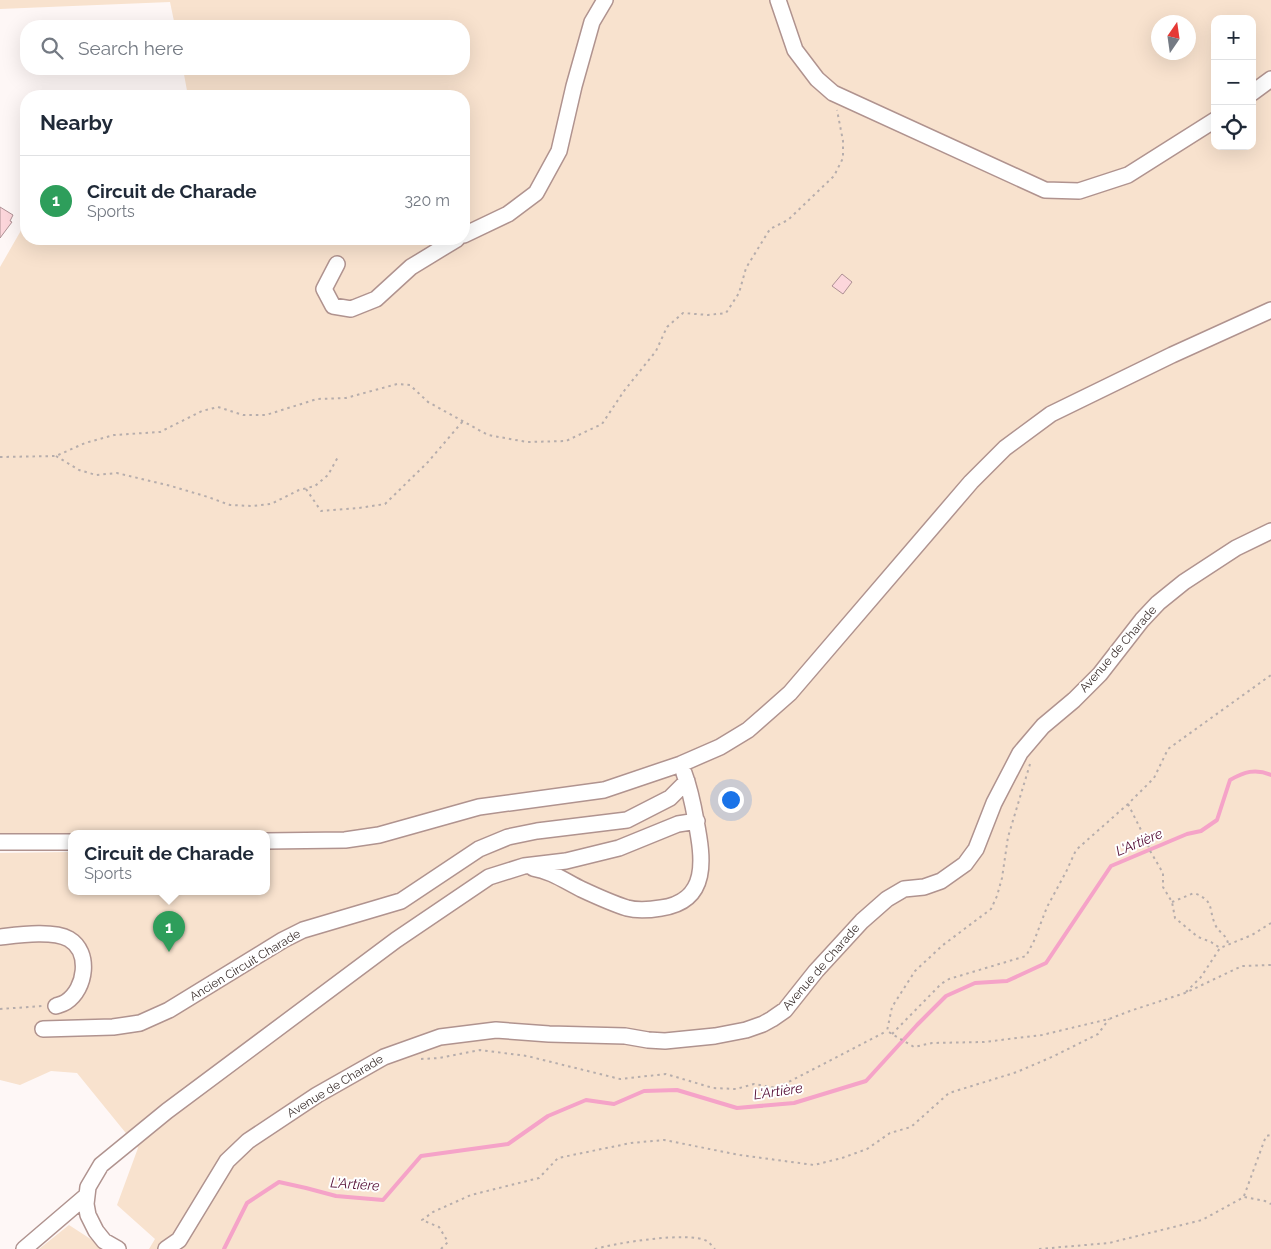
<!DOCTYPE html>
<html lang="en">
<head>
<meta charset="utf-8">
<style>
	:root { --surface:#fff; --page:#f6f6f7; --text:#1f2937; --muted:#747a83; --line:#e0e1e3; --accent:#0f766e }
	body { margin:0; font-family:Raleway,sans-serif; background:var(--page); color:var(--text) }
	.controls { position:absolute; right:15px; top:15px; display:grid; overflow:hidden; border-radius:10px; box-shadow:0 5px 20px #0002 }
	.controls button { width:45px; height:45px; display:grid; place-items:center; padding:0; border:0; border-bottom:1px solid var(--line); background:var(--surface); color:var(--text); font:25px sans-serif }
	.compass { position:absolute; left:1151px; top:15px; width:45px; height:45px; border-radius:50%; background:var(--surface); box-shadow:0 5px 20px #0002; rotate:13deg }
	.you { position:absolute; left:730px; top:799px; width:18px; height:18px; margin:-12px; border:4px solid #fff; border-radius:50%; background:#1a73e8; box-shadow:0 0 0 8px #1a73e833 }
	.badge { display:grid; place-items:center; width:32px; height:32px; border-radius:50%; background:var(--accent); color:#fff; font-size:16px; font-weight:700 }
	.pin { position:absolute; translate:-50% -41px; filter:drop-shadow(0 1px 2px #0008) }
	.pin::after { content:''; position:absolute; top:26px; width:18px; height:15px; background:inherit; clip-path:polygon(0 0,100% 0,50% 100%) }
	.popup { position:absolute; left:68px; top:830px; width:202px; height:65px; box-sizing:border-box; display:grid; place-content:center; border-radius:10px; background:var(--surface); filter:drop-shadow(0 1px 4px #0005); font-size:16px; white-space:nowrap; color:var(--muted) }
	.popup b { font-size:19px; color:var(--text) }
	.popup::after { content:''; position:absolute; left:50%; top:100%; margin-left:-10px; border:10px solid transparent; border-top-color:var(--surface) }
	.list { margin:0; padding:0; list-style:none }
	h2 { display:flex; justify-content:space-between; align-items:center; height:65px; margin:0; padding:0 20px; font-size:21px }
	h2 small { font-size:16px; font-weight:400; color:var(--muted) }
	.list li { display:grid; grid-template-columns:32px 1fr auto; gap:15px; align-items:center; box-sizing:border-box; height:90px; padding:0 20px; border-top:1px solid var(--line) }
	.list b { display:block; font-size:19px; white-space:nowrap }
	.list p { margin:0; font-size:16px; white-space:nowrap; color:var(--muted) }
	.list em { font-size:16px; font-style:normal; color:var(--muted) }
	.icon { flex:none; width:28px; height:28px; fill:none; stroke:currentColor; stroke-width:2; stroke-linecap:round; stroke-linejoin:round }
	.map { position:relative; flex:none; width:1271px; height:1249px; overflow:hidden }
	.search { position:absolute; background:var(--surface); box-shadow:0 5px 20px #0002; left:20px; top:20px; width:450px; height:55px; display:flex; align-items:center; gap:12px; box-sizing:border-box; padding:0 18px; border-radius:20px; color:var(--muted); font-size:19px }
	.panel { position:absolute; background:var(--surface); box-shadow:0 5px 20px #0002; left:20px; top:90px; width:450px; height:155px; border-radius:20px }
	.map>svg:first-child { display:block }
	.green { fill:#f8e2ce; fill-rule:evenodd }
	.lines { fill:none; stroke-linecap:round; stroke-linejoin:round }
	.stream { stroke:#f5a3c8; stroke-width:4 }
	.building { fill:#fcd6db; stroke:#ae9094 }
	.minor-casing { stroke:#b0938f; stroke-width:18 }
	.path { stroke:#b6adac; stroke-width:2; stroke-dasharray:2.5 4; stroke-linecap:butt }
	.minor { stroke:#fff; stroke-width:15 }
	.labels { text-anchor:middle; dominant-baseline:central; stroke-width:4; stroke-linejoin:round; paint-order:stroke }
	.street-label { font-size:12px; fill:#3a2e2c; stroke:#fff }
	.water-label { font-size:14px; font-style:italic; fill:#550e36; stroke:#fff }
</style>
</head>
<body>
<div class="map">
<svg width="1271" height="1249" viewBox="0 0 1271 1249">
	<rect width="100%" height="100%" fill="#fef7f6"/>
	<path class="green" d="M 0,0 L 1271,0 L 1271,1249 L 149,1249 L 155,1239 L 117,1205 L 138,1148 L 77,1073 L 51,1071 L 20,1085 L 0,1080 L 0,853 L 71,852 L 71,891 L 266,891 L 267,845 L 412,827 L 267,841 L 266,833 L 71,833 L 71,842 L 0,842 L 0,267 L 23,227 L 24,182 L 26,182 L 26,239 L 464,239 L 464,96 L 188,96 L 183,69 L 464,69 L 464,26 L 175,26 L 170,2 L 0,9 ZM 1215,19 L 1252,19 L 1252,146 L 1215,146 ZM 1158,22 L 1188,22 L 1188,52 L 1158,52 Z
		M 69,1225 L 106,1249 L 39,1249 Z"/>
	<g class="lines">
		<path class="stream" d="M 224,1249 L 247,1203 L 279,1182 L 306,1188 L 336,1196 L 383,1200 L 421,1156 L 508,1144 L 548,1116 L 586,1100 L 614,1104 L 644,1091 L 677,1090 L 737,1108 L 794,1103 L 866,1081 L 917,1025 L 946,996 L 975,983 L 1007,981 L 1046,963 L 1111,866 L 1187,834 L 1201,831 L 1217,820 L 1230,780 C 1244,772 1255,768 1271,775"/>
	</g>
	<path class="building" d="M 0,207 L 13,215 L 10,221 L 12,222 L 0,238 Z
		M 842,274 L 852,282 L 843,294 L 832,286 Z"/>
	<g class="lines">
		<g class="minor-casing">
			<path id="minor" d="M 778,0 L 795,50 L 817,79 L 833,93 L 1045,190 L 1079,191 L 1128,175 L 1215,120
				M 1252,93 L 1271,79
				M 464,235 L 508,214 L 536,193 L 559,151 L 574,86 L 592,22 L 605,0
				M 337,264 L 324,289 L 333,306 L 351,309 L 376,299 L 411,267 L 457,239
				M 266,841 L 345,840 L 379,835 L 479,807 L 604,790 L 681,764 L 720,747 L 748,730 L 790,693 L 971,482 L 1005,448 L 1051,414 L 1172,355 L 1271,310
				M 0,842 L 71,842
				M 533,868 C 551,871 565,881 581,889 C 596,896 611,903 627,908 C 638,911 649,910 661,908 C 710,901 703,858 696,821 C 693,804 690,789 684,773
				M 0,937 C 18,935 53,930 69,939 C 91,952 86,989 66,1002 C 63,1004 59,1005 56,1006
				M 43,1029 L 113,1027 L 140,1023 L 169,1010 L 283,940 L 303,930 L 401,901 L 479,849 L 508,837 L 537,831 L 627,820 L 670,798 L 687,781
				M 24,1249 L 86,1196
				M 118,1249 L 104,1241 L 96,1231 L 88,1215 L 86,1204 L 88,1187 L 101,1165 L 167,1111 L 396,940 L 489,877 L 524,866 L 566,861 L 619,848 L 678,824 L 697,821
				M 166,1249 L 179,1240 L 227,1161 L 248,1141 L 317,1095 L 384,1057 L 440,1037 L 496,1030 L 549,1034 L 625,1036 L 648,1040 L 665,1041 L 715,1036 L 746,1030 L 763,1024 L 772,1019 L 785,1010 L 816,971 L 862,921 L 887,899 L 904,889 L 924,887 L 941,881 L 965,864 L 976,849 L 994,803 L 1020,753 L 1043,726 L 1074,700 L 1100,674 L 1142,620 L 1158,603 L 1184,582 L 1236,548 L 1271,531"/>
		</g>
		<path class="path" d="M 56,456 L 79,470 L 96,475 L 117,473 L 171,486 L 208,497 L 230,505 L 251,506 L 271,504 L 299,490 L 315,486 L 328,475 L 338,457
			M 0,457 L 56,456 L 85,443 L 114,435 L 160,432 L 202,411 L 218,407 L 243,415 L 266,415 L 317,399 L 346,398 L 397,384 L 410,385 L 428,402 L 488,435 L 527,442 L 566,441 L 602,424 L 624,391 L 656,351 L 667,327 L 683,313 L 708,315 L 726,313 L 739,293 L 746,268 L 770,229 L 788,220 L 834,176 L 843,158 L 843,141 L 837,110
			M 306,489 L 321,511 L 359,508 L 385,504 L 428,462 L 463,421
			M 1030,764 L 1008,837 L 1002,878 L 997,896 L 991,909 L 943,945 L 915,971 L 892,1007 L 887,1031 L 914,1047 L 932,1043 L 984,1042 L 1042,1035 L 1109,1019 L 1130,1011 L 1185,993 L 1242,966 L 1271,965
			M 1128,804 L 1148,844 L 1149,849 L 1163,873 L 1163,887 L 1172,902 L 1175,918 L 1198,937 L 1211,942 L 1220,948
			M 1172,902 L 1194,893 C 1215,901 1208,908 1215,924 C 1218,933 1227,934 1228,944
			M 1186,992 L 1201,977 L 1220,948 L 1252,935 L 1271,923
			M 0,1009 L 43,1006
			M 892,1034 L 941,984 L 949,979 L 1026,956 L 1034,941 L 1047,907 L 1066,872 L 1076,850 L 1128,804 L 1154,778 L 1168,749 L 1271,675
			M 421,1059 L 439,1058 L 480,1050 L 527,1056 L 620,1079 L 666,1074 L 713,1088 L 736,1089 L 754,1084 L 777,1088 L 887,1031
			M 1244,1196 L 1266,1136 L 1271,1135
			M 441,1249 L 448,1242 L 439,1227 L 422,1220 L 433,1212 L 471,1195 L 539,1178 L 558,1158 L 631,1143 L 664,1140 L 740,1155 L 814,1165 L 842,1158 L 867,1149 L 890,1133 L 911,1127 L 949,1093 L 1017,1072 L 1054,1056 L 1098,1034 L 1109,1019
			M 595,1249 C 616,1243 689,1231 707,1241 C 710,1243 713,1247 715,1249
			M 1039,1249 L 1109,1243 L 1202,1220 L 1244,1197 L 1265,1201 L 1271,1204"/>
		<use href="#minor" class="minor"/>
	</g>
	<g class="labels">
		<g class="street-label">
			<text transform="translate(1118 649) rotate(-49)">Avenue de Charade</text>
			<text transform="translate(245 965) rotate(-31)">Ancien Circuit Charade</text>
			<text transform="translate(821 967) rotate(-49)">Avenue de Charade</text>
			<text transform="translate(335 1086) rotate(-31)">Avenue de Charade</text>
		</g>
		<g class="water-label">
			<text transform="translate(1139 842) rotate(-23)">L'Artière</text>
			<text transform="translate(778 1091) rotate(-8)">L'Artière</text>
			<text transform="translate(355 1184) rotate(4)">L'Artière</text>
		</g>
	</g>
</svg>
<div class="controls">
<button>+</button>
<button>−</button>
<button><svg class="icon" aria-label="locate" viewBox="0 0 24 24"><circle cx="12" cy="12" r="6"/><path d="M12 2v4M12 18v4M2 12h4M18 12h4"/></svg></button>
</div>
<svg class="compass" viewBox="-18 -18 36 36"><path d="M0-13l5 13h-10z" fill="#e53935"/><path d="M0 13l5-13h-10z" fill="#747a83"/></svg>
<div class="you"></div>
<div class="pin badge" style="left:169px;top:952px;background:#2e9e5b">1</div>
<div class="popup"><b>Circuit de Charade</b>Sports</div>
<div class="search"><svg class="icon" aria-label="search" viewBox="0 0 24 24"><circle cx="10" cy="10" r="6"/><path d="M15 15l6 6"/></svg>Search here</div>
<section class="panel">
<h2>Nearby<small></small></h2>
<ul class="list">
<li><span class="badge" style="background:#2e9e5b">1</span><div><b>Circuit de Charade</b><p>Sports</p></div><em>320 m</em></li>
</ul>
</section>
</div>
</body>
</html>
